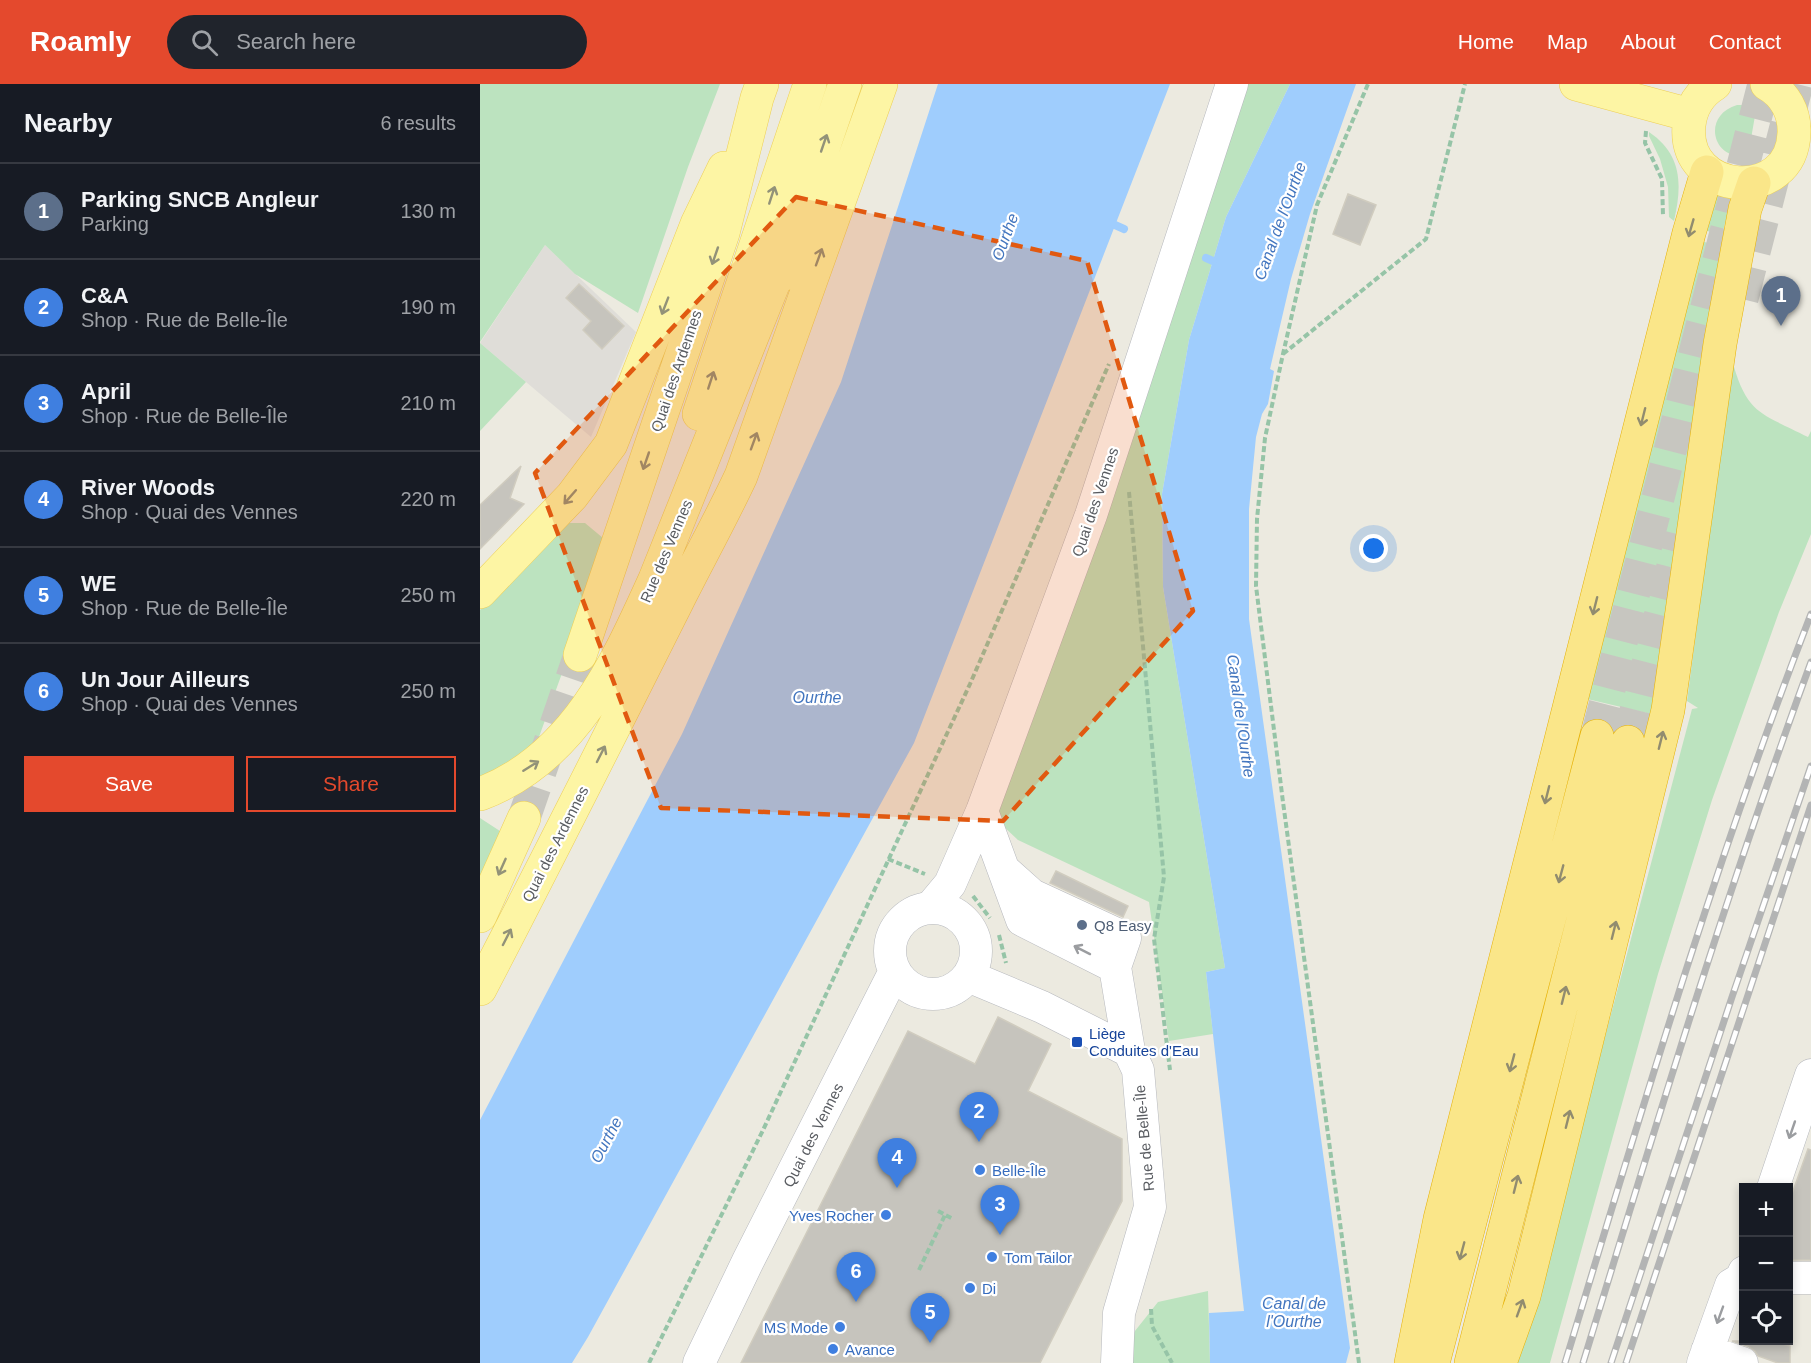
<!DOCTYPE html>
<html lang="en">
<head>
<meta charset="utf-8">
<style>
	:root { --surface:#171b24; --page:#20242c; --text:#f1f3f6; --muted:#9ea1a6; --line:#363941; --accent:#e4492d }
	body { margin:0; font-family:Arial,sans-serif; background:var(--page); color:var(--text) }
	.controls { position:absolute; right:18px; bottom:18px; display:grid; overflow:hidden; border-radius:0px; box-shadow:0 3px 9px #0003 }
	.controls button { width:54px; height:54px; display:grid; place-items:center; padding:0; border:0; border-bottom:2px solid var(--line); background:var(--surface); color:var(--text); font:30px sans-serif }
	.you { position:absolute; left:894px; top:465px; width:21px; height:21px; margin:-15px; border:4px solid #fff; border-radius:50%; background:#1a73e8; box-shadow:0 0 0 9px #1a73e833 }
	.badge { display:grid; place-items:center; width:39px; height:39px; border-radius:50%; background:var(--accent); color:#fff; font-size:20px; font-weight:700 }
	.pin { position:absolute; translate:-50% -50px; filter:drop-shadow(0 2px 3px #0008) }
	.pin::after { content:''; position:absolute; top:32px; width:21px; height:18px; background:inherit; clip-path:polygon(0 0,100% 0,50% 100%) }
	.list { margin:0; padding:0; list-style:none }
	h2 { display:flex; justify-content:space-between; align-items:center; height:78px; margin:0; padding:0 24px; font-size:26px }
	h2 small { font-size:20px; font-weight:400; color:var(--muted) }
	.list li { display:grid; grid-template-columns:39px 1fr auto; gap:18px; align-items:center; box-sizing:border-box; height:96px; padding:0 24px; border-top:2px solid var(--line) }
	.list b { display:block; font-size:22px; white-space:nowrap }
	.list p { margin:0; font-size:20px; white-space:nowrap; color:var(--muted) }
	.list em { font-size:20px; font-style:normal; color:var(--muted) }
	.actions { display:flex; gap:12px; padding:18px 24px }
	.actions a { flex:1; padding:14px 0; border:2px solid var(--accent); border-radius:0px; text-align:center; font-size:21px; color:var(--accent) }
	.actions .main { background:var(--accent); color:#fff }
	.icon { flex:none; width:33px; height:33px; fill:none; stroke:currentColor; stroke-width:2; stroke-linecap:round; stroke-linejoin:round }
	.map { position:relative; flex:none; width:1331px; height:1279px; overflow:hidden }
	header { display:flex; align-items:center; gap:36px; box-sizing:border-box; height:84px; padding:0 30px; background:var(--accent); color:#fff }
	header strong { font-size:28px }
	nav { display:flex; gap:33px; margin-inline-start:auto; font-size:21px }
	.search { width:420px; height:54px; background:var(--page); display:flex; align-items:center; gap:15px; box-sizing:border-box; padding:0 21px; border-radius:33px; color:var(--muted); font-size:22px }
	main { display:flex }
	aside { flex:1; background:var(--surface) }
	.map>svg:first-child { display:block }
	.industrial { fill:#dfddd8 }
	.green { fill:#bce3bf }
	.water { fill:#9fcdfd }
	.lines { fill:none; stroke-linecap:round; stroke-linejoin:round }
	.stream { stroke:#9fcdfd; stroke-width:8 }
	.building { fill:#c6c4bd; stroke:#d0ccbf; stroke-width:1.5 }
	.major-tunnel { stroke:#c7c6c0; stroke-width:33; stroke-dasharray:33 16; stroke-linecap:butt }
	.highway-tunnel { stroke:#c7c6c0; stroke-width:33; stroke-dasharray:33 16; stroke-linecap:butt }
	.minor-casing { stroke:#b6b8bd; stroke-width:33 }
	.major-casing { stroke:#edcf57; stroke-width:34 }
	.highway-casing { stroke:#e6b106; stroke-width:34 }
	.path { stroke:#96c4a7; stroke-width:4; stroke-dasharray:6 3; stroke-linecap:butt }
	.minor { stroke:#fff; stroke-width:32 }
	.major { stroke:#fdf5a4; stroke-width:33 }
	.highway { stroke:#fae689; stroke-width:33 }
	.rail-casing { stroke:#b3b4b4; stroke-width:7 }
	.rail { stroke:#fff; stroke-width:4.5; stroke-dasharray:14; stroke-linecap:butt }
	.oneway { stroke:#929278 }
	.oneway2 { stroke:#918c6f }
	.oneway3 { stroke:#9b9da0 }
	.marked { fill:#e15910; fill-opacity:0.2; stroke:#e15910; stroke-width:4.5; stroke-dasharray:12 8; stroke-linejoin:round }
	.service-dot { fill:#5c6f8a; stroke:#fff; stroke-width:2 }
	.transit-dot { fill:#1a4fb4; stroke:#fff; stroke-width:2 }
	.shop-dot { fill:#3f7fe0; stroke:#fff; stroke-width:2 }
	.labels { text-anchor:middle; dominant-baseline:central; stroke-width:4.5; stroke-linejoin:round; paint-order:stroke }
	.street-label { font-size:15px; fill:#595c61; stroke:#fff }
	.service-label { font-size:15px; fill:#4e5e75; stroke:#fff; text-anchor:start }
	.transit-label { font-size:15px; fill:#164399; stroke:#fff; text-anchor:start }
	.shop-label { font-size:15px; fill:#366cbe; stroke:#fff; text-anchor:start }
	.water-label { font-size:16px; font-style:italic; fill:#4376bf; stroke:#fff }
</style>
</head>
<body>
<header>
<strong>Roamly</strong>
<div class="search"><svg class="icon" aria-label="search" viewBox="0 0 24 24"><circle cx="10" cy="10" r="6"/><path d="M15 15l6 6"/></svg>Search here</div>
<nav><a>Home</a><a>Map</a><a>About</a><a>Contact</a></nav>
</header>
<main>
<aside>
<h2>Nearby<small>6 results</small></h2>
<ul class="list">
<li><span class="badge" style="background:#5c6f8a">1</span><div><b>Parking SNCB Angleur</b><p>Parking</p></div><em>130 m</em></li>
<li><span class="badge" style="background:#3f7fe0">2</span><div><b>C&amp;A</b><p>Shop · Rue de Belle-Île</p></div><em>190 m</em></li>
<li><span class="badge" style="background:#3f7fe0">3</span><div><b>April</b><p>Shop · Rue de Belle-Île</p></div><em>210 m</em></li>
<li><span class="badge" style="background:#3f7fe0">4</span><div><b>River Woods</b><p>Shop · Quai des Vennes</p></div><em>220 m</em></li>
<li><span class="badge" style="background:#3f7fe0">5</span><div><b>WE</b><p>Shop · Rue de Belle-Île</p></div><em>250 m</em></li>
<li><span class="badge" style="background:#3f7fe0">6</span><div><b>Un Jour Ailleurs</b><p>Shop · Quai des Vennes</p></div><em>250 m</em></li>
</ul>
<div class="actions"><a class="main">Save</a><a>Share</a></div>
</aside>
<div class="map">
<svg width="1331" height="1279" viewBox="0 0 1331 1279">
	<rect width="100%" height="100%" fill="#eceae0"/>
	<path class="industrial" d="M 65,161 L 156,248 L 111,353 L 0,259 Z"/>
	<path class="green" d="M 0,0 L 240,0 L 208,83 L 158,229 L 95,190 L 65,161 L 0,258 Z
		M 766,0 L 810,0 L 746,133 L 709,256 L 682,410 L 683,503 L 745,884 L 726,888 L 733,950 L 689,957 L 669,818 L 538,756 L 506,726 Z
		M 1257,21 L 1264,21 L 1276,26 L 1268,72 C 1231,77 1222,31 1257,21 Z
		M 1169,48 C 1203,71 1202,102 1194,137 L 1189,133 L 1188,103 L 1180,75 L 1169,52 Z
		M 1227,109 L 1251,116 L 1242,151 L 1220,145 Z
		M 1218,156 L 1241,163 L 1206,430 L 1175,631 L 1103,614 Z
		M 0,259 L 46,298 L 0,347 Z
		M 1252,276 C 1267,331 1281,329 1328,353 L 1331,347 L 1331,450 L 1299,528 L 1232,716 L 1178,890 L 1070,1279 L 1027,1279 L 1113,998 L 1212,625 L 1218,624 L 1207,617 Z
		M 85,439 L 105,439 L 129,459 L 55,664 L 0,703 L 0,526 Z
		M 0,734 L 23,749 L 0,794 Z
		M 728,1207 L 730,1279 L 650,1279 L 651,1252 L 678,1218 Z"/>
	<path class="water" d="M 458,0 L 690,0 L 434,659 L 108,1253 L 92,1279 L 0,1279 L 0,1036 L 202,650 L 361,298 Z
		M 810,0 L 876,0 L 830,130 L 811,195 L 790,285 L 794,287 L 788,320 L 782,330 L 776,353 L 769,425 L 769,535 L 870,1264 L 866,1279 L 730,1279 L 729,1229 L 764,1227 L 726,888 L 745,884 L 683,503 L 682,410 L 709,256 L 746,133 Z"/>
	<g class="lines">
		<path class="stream" d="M 635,141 L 644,145
			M 726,174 L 733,177"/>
	</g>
	<path class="building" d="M 868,110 L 896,121 L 880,161 L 853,150 Z
		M 99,200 L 144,242 L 122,265 L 103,246 L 111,237 L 86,214 Z
		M 41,382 L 30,414 L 44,420 L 0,465 L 0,421 Z
		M 576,787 L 648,822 L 643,833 L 570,799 Z
		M 518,933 L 571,960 L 548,1007 L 642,1055 L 642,1117 L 560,1279 L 261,1279 L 428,947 L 495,980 Z
		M 1328,1065 L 1331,1066 L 1331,1176 L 1308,1176 L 1308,1121 Z
		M 1252,1257 L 1292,1257 L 1310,1262 L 1310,1279 L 1298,1279 L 1278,1272 L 1275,1267 L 1268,1262 Z"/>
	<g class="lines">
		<path class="major-tunnel" d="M 44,734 L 100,571"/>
		<path class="highway-tunnel" d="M 1262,215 L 1317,0
			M 1117,652 L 1284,0
			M 1148,658 L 1201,451"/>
		<g class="minor-casing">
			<path id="minor" d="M 502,727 L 542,836 L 635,883 L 649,967
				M 524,786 L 552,811 L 645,854 L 635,883
				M 450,824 L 470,800 L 502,727 L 611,431 L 752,0
				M410 867a43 43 0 1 1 86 0a43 43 0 1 1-86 0Z
				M 488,892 L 562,923 L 649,967 L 658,986 L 670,1123 L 639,1229 L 637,1279
				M 1293,1104 L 1331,991
				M 1308,1194 L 1331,1194
				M 1227,1267 L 1262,1279
				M 219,1279 L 268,1177 L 415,887
				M 1223,1279 L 1251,1201 L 1261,1195 L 1264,1188"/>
		</g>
		<g class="major-casing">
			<path id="major" d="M 1096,0 L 1210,31
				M 1235,0 C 1220,9 1211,23 1209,41 C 1202,113 1312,120 1314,49 C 1315,29 1305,10 1287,0
				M 299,193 L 365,0
				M 219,330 L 330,0
				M 0,508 L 92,412 L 131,360 L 217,140 L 244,84
				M 100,571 L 243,149 L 277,14 L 282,0
				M 0,710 C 94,675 136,581 175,495 L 304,173
				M 0,832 L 44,734
				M 0,905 C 67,777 132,647 197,518 C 218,476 241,435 261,392 L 401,0"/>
		</g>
		<g class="highway-casing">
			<path id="highway" d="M 931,1279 L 960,1135 L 1209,149 L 1227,88
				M 953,1279 L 1117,652
				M 991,1279 L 1148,658
				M 1020,1279 L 1044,1212 L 1188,626 L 1240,260 L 1265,125 L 1274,99"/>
		</g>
		<path class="path" d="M 1166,47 L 1165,59 L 1182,95 L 1183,132
			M 803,270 L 946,155 L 985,0
			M 649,408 L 684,793 L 674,855 L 690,986
			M 408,775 L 445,790
			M 493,812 L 510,834
			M 519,851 L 526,879
			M 458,1127 L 473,1135
			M 439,1186 L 465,1131
			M 671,1225 L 672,1242 L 692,1279
			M 169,1279 L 284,1044 L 490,600 L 629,280
			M 879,1279 L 803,718 L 776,502 L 777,435 L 785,354 L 803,270 L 837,121 L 888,0"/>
		<use href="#minor" class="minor"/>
		<use href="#major" class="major"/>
		<use href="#highway" class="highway"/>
		<g class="rail-casing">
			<path id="rail" d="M 1085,1279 C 1161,1028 1236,775 1331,530
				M 1103,1279 C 1175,1044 1246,809 1331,578
				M 1131,1279 L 1252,913 L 1331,682
				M 1146,1279 L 1331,721"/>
		</g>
		<use href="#rail" class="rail"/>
	</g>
	<defs><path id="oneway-shaft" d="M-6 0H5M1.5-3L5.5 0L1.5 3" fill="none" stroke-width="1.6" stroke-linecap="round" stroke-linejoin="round" transform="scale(1.5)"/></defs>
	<g class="oneway">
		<use href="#oneway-shaft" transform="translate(344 59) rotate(-71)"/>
		<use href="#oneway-shaft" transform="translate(292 111) rotate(-72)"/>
		<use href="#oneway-shaft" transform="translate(235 172) rotate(109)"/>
		<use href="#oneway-shaft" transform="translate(339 173) rotate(-70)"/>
		<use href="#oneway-shaft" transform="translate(185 222) rotate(111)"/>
		<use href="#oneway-shaft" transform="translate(231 296) rotate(-72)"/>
		<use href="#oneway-shaft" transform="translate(274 357) rotate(-70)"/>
		<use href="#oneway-shaft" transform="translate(166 377) rotate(109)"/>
		<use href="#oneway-shaft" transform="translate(90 413) rotate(131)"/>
		<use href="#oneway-shaft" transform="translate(121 670) rotate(-63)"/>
		<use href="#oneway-shaft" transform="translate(51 682) rotate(-32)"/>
		<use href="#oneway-shaft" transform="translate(22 783) rotate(114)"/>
		<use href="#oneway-shaft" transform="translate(27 853) rotate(-63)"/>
	</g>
	<g class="oneway2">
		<use href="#oneway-shaft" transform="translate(1211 144) rotate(106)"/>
		<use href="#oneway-shaft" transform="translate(1163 333) rotate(104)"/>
		<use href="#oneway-shaft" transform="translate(1115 522) rotate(104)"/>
		<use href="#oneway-shaft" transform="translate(1181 656) rotate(-76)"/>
		<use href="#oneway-shaft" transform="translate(1067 711) rotate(104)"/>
		<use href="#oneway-shaft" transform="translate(1081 790) rotate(105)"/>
		<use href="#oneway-shaft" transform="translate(1134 846) rotate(-76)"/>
		<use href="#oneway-shaft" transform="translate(1084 911) rotate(-76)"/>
		<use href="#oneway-shaft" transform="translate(1032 979) rotate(105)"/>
		<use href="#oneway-shaft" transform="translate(1088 1035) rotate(-76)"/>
		<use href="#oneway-shaft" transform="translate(1036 1100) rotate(-76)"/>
		<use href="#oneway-shaft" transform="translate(982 1167) rotate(105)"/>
		<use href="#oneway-shaft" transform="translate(1040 1224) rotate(-70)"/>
	</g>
	<g class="oneway3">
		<use href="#oneway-shaft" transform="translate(602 866) rotate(-153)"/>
		<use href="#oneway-shaft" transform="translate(1312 1046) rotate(109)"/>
		<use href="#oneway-shaft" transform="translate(1240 1231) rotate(110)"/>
	</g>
	<path class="marked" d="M 316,113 L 607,177 L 713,527 L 523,737 L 181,724 L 55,389 Z"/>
	<circle class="service-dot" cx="602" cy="841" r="6"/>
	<rect class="transit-dot" x="591" y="952" width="12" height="12" rx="3"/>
	<g class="shop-dot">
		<circle cx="500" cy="1086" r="6"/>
		<circle cx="406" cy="1131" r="6"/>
		<circle cx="512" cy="1173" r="6"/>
		<circle cx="490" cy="1204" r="6"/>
		<circle cx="360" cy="1243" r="6"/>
		<circle cx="353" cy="1265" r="6"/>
	</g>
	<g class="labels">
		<g class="street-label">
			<text transform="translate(196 287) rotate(-71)">Quai des Ardennes</text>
			<text transform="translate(615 418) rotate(-71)">Quai des Vennes</text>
			<text transform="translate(186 467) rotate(-67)">Rue des Vennes</text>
			<text transform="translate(75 760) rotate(-63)">Quai des Ardennes</text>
			<text transform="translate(333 1051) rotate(-63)">Quai des Vennes</text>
			<text transform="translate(664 1054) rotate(-95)">Rue de Belle-Île</text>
		</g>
		<g class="service-label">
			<text x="614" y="841">Q8 Easy</text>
		</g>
		<g class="transit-label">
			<text x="609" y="949">Liège<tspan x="609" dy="17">Conduites d'Eau</tspan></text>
		</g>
		<g class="shop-label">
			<text x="512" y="1086">Belle-Île</text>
			<text x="394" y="1131" text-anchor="end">Yves Rocher</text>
			<text x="524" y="1173">Tom Tailor</text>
			<text x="502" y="1204">Di</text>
			<text x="348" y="1243" text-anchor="end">MS Mode</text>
			<text x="365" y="1265">Avance</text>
		</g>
		<g class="water-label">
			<text transform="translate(800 137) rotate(-70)">Canal de l'Ourthe</text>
			<text transform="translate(525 153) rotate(-70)">Ourthe</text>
			<text x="337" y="613">Ourthe</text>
			<text transform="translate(761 632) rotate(82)">Canal de l'Ourthe</text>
			<text transform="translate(126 1056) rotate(-62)">Ourthe</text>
			<text x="814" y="1219">Canal de<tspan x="814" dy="18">l'Ourthe</tspan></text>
		</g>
	</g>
</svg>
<div class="controls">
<button>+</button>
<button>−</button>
<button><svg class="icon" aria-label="locate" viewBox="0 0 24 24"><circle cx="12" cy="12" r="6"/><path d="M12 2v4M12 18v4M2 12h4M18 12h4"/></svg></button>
</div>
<div class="you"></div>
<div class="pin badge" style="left:1301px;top:242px;background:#5c6f8a">1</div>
<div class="pin badge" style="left:499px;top:1058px;background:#3f7fe0">2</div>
<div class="pin badge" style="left:520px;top:1151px;background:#3f7fe0">3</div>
<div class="pin badge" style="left:417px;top:1104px;background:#3f7fe0">4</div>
<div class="pin badge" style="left:450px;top:1259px;background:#3f7fe0">5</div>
<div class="pin badge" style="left:376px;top:1218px;background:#3f7fe0">6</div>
</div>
</main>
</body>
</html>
